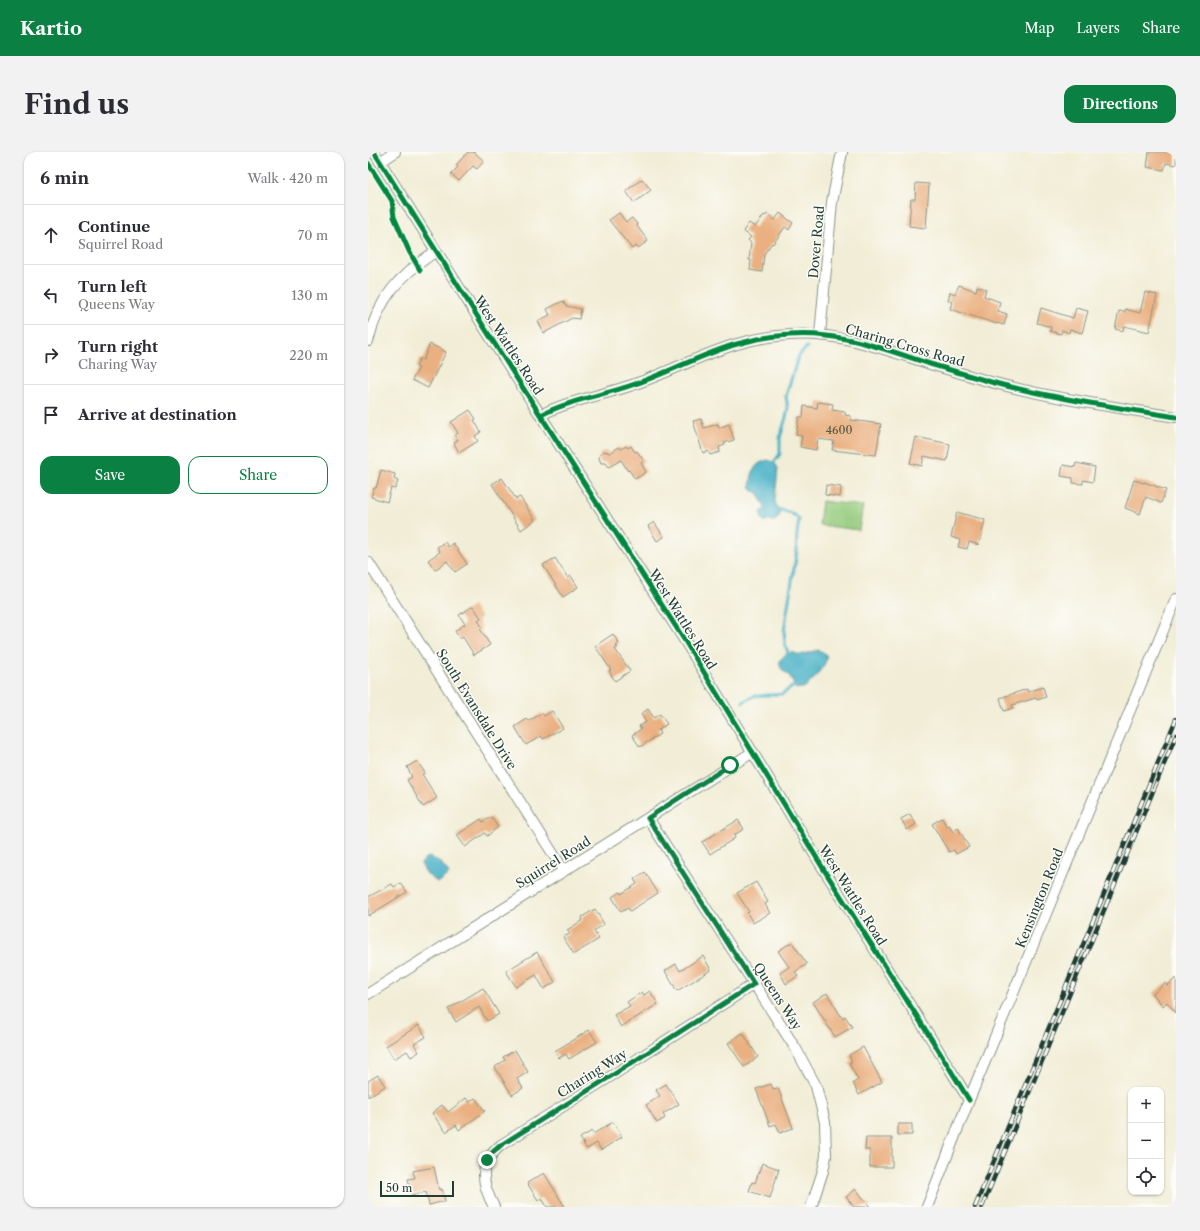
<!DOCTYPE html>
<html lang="en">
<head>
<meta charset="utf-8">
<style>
	:root { --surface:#fff; --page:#f2f2f3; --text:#2b2b33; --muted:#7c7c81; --line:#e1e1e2; --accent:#0b8043 }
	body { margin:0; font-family:"Libre Caslon Text",serif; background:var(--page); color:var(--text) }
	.controls { position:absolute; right:12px; bottom:12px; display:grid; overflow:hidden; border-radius:8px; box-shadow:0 1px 3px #0004 }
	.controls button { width:36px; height:36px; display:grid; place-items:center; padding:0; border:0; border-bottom:1px solid var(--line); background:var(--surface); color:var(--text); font:20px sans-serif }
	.scale { position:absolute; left:12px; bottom:10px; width:74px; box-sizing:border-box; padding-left:4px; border:2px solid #1f3d34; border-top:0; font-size:11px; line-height:14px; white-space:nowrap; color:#1f3d34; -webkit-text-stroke:3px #fdfcf7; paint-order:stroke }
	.stop { position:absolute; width:12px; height:12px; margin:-9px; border:3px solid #0b8043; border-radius:50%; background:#fff }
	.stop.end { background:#0b8043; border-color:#fff; box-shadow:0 1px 4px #0008 }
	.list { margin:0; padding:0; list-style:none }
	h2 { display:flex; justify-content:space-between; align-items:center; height:52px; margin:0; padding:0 16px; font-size:17px }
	h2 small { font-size:13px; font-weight:400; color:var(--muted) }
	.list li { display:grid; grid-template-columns:26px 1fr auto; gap:12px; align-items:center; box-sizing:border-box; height:60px; padding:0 16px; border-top:1px solid var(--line) }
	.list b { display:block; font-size:15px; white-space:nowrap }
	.list p { margin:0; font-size:13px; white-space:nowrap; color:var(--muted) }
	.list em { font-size:13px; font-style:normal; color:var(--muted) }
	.actions { display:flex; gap:8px; padding:12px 16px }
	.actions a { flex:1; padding:9px 0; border:1px solid var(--accent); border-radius:12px; text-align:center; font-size:14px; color:var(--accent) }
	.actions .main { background:var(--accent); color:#fff }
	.icon { flex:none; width:22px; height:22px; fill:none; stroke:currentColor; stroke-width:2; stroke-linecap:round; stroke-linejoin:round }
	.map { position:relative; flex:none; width:808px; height:1055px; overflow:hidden; border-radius:12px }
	header { display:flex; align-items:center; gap:24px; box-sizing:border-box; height:56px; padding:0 20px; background:var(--accent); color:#fff }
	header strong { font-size:19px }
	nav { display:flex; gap:22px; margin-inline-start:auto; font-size:14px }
	.intro { display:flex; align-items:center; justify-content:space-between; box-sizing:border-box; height:96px; padding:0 24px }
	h1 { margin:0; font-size:28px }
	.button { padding:10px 18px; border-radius:12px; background:var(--accent); color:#fff; font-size:14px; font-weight:700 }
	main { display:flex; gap:24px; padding:0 24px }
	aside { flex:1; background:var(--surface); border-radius:12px; box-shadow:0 1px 3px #0004 }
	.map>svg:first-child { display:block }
	.green { fill:#94cb7d; stroke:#5a8458 }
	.water { fill:#47b0c6; stroke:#33767d }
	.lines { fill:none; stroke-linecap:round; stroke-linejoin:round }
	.stream { stroke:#47b0c6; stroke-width:3 }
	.building { fill:#eab081 }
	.minor-casing { stroke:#889585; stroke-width:12 }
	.minor { stroke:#fff; stroke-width:10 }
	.rail-casing { stroke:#1f3d34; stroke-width:4.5 }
	.rail { stroke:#fdfcf7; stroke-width:3; stroke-dasharray:9; stroke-linecap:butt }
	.cycleway-casing { stroke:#fdfcf7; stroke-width:8 }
	.cycleway { stroke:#00873e; stroke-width:5 }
	.route { stroke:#0b8043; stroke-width:5 }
	.labels { text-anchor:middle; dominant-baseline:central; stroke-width:3; stroke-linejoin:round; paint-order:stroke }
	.number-label { font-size:11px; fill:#525a47 }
	.street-label { font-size:13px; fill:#1f3d34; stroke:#fdfcf7 }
</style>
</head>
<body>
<header>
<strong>Kartio</strong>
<nav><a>Map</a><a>Layers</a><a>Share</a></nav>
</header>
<div class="intro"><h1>Find us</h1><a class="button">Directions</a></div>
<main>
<aside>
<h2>6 min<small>Walk · 420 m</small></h2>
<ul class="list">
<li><svg class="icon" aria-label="ahead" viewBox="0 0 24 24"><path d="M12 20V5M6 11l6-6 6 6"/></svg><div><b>Continue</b><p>Squirrel Road</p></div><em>70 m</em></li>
<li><svg class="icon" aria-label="left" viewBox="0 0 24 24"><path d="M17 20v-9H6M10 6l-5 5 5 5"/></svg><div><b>Turn left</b><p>Queens Way</p></div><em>130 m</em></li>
<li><svg class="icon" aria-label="right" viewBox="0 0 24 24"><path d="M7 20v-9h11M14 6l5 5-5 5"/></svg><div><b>Turn right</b><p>Charing Way</p></div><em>220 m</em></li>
<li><svg class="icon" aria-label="arrive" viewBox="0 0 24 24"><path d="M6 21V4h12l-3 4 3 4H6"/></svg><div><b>Arrive at destination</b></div></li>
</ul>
<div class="actions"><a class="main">Save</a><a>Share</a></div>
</aside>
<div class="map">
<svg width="808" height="1055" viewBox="0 0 808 1055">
	<rect width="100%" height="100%" fill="#fdfcf7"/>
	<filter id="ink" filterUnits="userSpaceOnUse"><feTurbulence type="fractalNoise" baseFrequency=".025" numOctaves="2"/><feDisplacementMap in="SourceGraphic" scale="8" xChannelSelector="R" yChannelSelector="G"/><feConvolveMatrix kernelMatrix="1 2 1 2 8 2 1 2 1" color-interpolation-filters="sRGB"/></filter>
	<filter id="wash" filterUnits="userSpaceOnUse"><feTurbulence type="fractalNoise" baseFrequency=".012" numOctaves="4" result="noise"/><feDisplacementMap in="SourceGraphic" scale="16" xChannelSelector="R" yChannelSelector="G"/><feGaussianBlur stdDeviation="0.9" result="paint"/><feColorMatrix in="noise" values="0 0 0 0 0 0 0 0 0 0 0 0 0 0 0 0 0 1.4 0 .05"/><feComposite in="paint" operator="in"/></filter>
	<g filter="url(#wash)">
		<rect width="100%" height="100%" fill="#f1edd6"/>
		<path class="green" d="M 454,349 L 495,354 L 491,378 L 451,373 Z"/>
		<path class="water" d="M 400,308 L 406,310 L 410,316 L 407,349 L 412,363 L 407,369 L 396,369 L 393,365 L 393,360 L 397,356 C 395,350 391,347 391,341 L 385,339 L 382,334 C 384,321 385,311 400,308 Z
			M 450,498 L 457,501 L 459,506 C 457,514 443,533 435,536 C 433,537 430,536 428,537 C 425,533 425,529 422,525 C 420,522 415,520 413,516 C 408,508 417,502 424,500 L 432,503 Z
			M 62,705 C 70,709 77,713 81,722 L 70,730 C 61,726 57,720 53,712 L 57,706 Z"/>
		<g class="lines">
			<path class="stream" d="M 406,310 L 412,302 L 412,286 L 420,258 L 418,244 L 430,205 L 439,195
				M 410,357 L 423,361 L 431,367 C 430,378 427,387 429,398 L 416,479 L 417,492 L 420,501
				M 375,550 L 386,544 L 414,542 L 426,534"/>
		</g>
		<g id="blocks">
			<path class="building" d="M 100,0 L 106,0 L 116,9 L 109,17 L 105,14 L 91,29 L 83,22 L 90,15 L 88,13 Z
				M 781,0 L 808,0 L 808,13 L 798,11 L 796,18 L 779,15 Z
				M 274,27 L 283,38 L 266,51 L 258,39 Z
				M 548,31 L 561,32 L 558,76 L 541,74 L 543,47 L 547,47 Z
				M 251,61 L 258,70 L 264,66 L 270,73 L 269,74 L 280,89 L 270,96 L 268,94 L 264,97 L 241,68 Z
				M 412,61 L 425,71 L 421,78 L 417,75 L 405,92 L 404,91 L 396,102 L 394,120 L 382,118 L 383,108 L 381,108 L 383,91 L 380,88 L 383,85 L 375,79 L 381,71 L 387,75 L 396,63 L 397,64 L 399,62 L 407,68 Z
				M 591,133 L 608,139 L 609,134 L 618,137 L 616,144 L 632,150 L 630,159 L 639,162 L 636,173 L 629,171 L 629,172 L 582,157 L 584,150 L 580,149 L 582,140 L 587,142 Z
				M 777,140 L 789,143 L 781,180 L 756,174 L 755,179 L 747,177 L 751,159 L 757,160 L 757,157 L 772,161 Z
				M 195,149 L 198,154 L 213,157 L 211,167 L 204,166 L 176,181 L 170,169 L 182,163 L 179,157 Z
				M 673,156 L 705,166 L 708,156 L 720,159 L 714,181 L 702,177 L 701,181 L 694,178 L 693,182 L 682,179 L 683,175 L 669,171 Z
				M 62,192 L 78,200 L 60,236 L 44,228 L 51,216 L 48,215 L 52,206 L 55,208 Z
				M 450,250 L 465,252 L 464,258 L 477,260 L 477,263 L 483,264 L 483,268 L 513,272 L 508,303 L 464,298 L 466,289 L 450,287 L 448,298 L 432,295 L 434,284 L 428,283 L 431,265 L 435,265 L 436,254 L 449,256 Z
				M 102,258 L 108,267 L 106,268 L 113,280 L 107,284 L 110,289 L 91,301 L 86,291 L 90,288 L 87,283 L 90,281 L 83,270 Z
				M 333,267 L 336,276 L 350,272 L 351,276 L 361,272 L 366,288 L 356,291 L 357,293 L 351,295 L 352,300 L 342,303 L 340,299 L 335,301 L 325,269 Z
				M 548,285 L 582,292 L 579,309 L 556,304 L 554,314 L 542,311 Z
				M 258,294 L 260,296 L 263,294 L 267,300 L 269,299 L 276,309 L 273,311 L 278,320 L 267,327 L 261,318 L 260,319 L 253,308 L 241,315 L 238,311 L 233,311 L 231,306 L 232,302 L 236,299 L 242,301 L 251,295 L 253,297 Z
				M 708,311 L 727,315 L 725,330 L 715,328 L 715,332 L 705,331 L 705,326 L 693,324 L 695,313 L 707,315 Z
				M 13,318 L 27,322 L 26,327 L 30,329 L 27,337 L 23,336 L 19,350 L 3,345 L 6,336 L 8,336 Z
				M 134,326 L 148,347 L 152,345 L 167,368 L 153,378 L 124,332 Z
				M 766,328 L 776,331 L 776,330 L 798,338 L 793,351 L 778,345 L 772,362 L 757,356 Z
				M 458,333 L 473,335 L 472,345 L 457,343 Z
				M 589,360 L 617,368 L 611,393 L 601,390 L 599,397 L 590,395 L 592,388 L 583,385 Z
				M 286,370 L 296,385 L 289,389 L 280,374 Z
				M 77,390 L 80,395 L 85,391 L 99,412 L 87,420 L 79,409 L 67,418 L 60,408 L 72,400 L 69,395 Z
				M 187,406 L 200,426 L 203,424 L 210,435 L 195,445 L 175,413 Z
				M 105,454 L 113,466 L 110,468 L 114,475 L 112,477 L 122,493 L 106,503 L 95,485 L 92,487 L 87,479 L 97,472 L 91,463 Z
				M 245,482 L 251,491 L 248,494 L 250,495 L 247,497 L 262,519 L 247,529 L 241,519 L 243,518 L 227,494 Z
				M 675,535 L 678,545 L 669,548 L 668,546 L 644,553 L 645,556 L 636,559 L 632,546 L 659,537 L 660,540 Z
				M 280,557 L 286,566 L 292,562 L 299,572 L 290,578 L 292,582 L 272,595 L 264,583 L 273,577 L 271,574 L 278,570 L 273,562 Z
				M 184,559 L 195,576 L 175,587 L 173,584 L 158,593 L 147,575 L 159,567 L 161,569 L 174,561 L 176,564 Z
				M 49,609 L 57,621 L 54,622 L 69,646 L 55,655 L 39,628 L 44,625 L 39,615 Z
				M 542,662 L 548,672 L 539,678 L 533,667 Z
				M 123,665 L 130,675 L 119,684 L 117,681 L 97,695 L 89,683 L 113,667 L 115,670 Z
				M 574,666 L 579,675 L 581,674 L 585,680 L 590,676 L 601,695 L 588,702 L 586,698 L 581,700 L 564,672 Z
				M 370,668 L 376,677 L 366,683 L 367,686 L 342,702 L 334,690 Z
				M 277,720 L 290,741 L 262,759 L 260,756 L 253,760 L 244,745 L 252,740 L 253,742 L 269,732 L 266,727 Z
				M 388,730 L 400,750 L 397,752 L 402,761 L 385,771 L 379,761 L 381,760 L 369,741 Z
				M 33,731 L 39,740 L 0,764 L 0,745 L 24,732 L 26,735 Z
				M 227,757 L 236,772 L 226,779 L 231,787 L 206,802 L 195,785 L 202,782 L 199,778 L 215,768 L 214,765 Z
				M 424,790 L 439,812 L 427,820 L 430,824 L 418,832 L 412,821 L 421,815 L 410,799 Z
				M 169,800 L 187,830 L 176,837 L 168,823 L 148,835 L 138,819 Z
				M 335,804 L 343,818 L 309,839 L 297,819 L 308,812 L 312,819 Z
				M 808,826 L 808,861 L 799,850 L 795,854 L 785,842 L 797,831 L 799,834 Z
				M 115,836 L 131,862 L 119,869 L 111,855 L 88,870 L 80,857 Z
				M 282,839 L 290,852 L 253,875 L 246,863 L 262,854 L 259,850 L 274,840 L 276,843 Z
				M 459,841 L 474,866 L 477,864 L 484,875 L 467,885 L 445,850 Z
				M 51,873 L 58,885 L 46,892 L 51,900 L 43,905 L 39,899 L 26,907 L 18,894 Z
				M 221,878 L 229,890 L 201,907 L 198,902 L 191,906 L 187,899 Z
				M 375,881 L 390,905 L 376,915 L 360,891 Z
				M 495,895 L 514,930 L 491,943 L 485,931 L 490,928 L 481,911 L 484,910 L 481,903 Z
				M 147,898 L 160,920 L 149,927 L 155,936 L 144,943 L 127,915 L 137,908 L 135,905 Z
				M 10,923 L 17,934 L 0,945 L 0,929 Z
				M 298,932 L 311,952 L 295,962 L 297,966 L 289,971 L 278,953 L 292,944 L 288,938 Z
				M 403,932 L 405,937 L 410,936 L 425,976 L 412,981 L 408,972 L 402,974 L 388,937 Z
				M 98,946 L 101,950 L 107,946 L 117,959 L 91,978 L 88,973 L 78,980 L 64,961 L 74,953 L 80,960 Z
				M 245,970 L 254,985 L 233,998 L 229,991 L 219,997 L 212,986 L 224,979 L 225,982 Z
				M 530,972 L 544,972 L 544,983 L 530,983 Z
				M 498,986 L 524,986 L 524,1015 L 502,1015 L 502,998 L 497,998 Z
				M 394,1011 L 411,1017 L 402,1046 L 381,1039 L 384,1030 L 387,1031 Z
				M 66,1015 L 71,1038 L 74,1037 L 77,1049 L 61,1053 L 58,1040 L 44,1043 L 40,1027 L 47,1026 L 45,1019 Z
				M 176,1021 L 197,1055 L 179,1055 L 174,1046 L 170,1048 L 159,1031 Z
				M 488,1037 L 502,1055 L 486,1055 L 478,1045 Z"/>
		</g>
	</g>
	<g filter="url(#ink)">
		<use href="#blocks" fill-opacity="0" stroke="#889585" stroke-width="1"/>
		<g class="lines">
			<g class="minor-casing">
				<path id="minor" d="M 6,0 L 123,186 L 317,489 L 453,713 L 564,888 L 601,948
					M 12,10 L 27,0
					M 452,183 L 464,50 L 474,0
					M 0,189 C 11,145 31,124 68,99
					M 173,263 C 201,248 237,243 267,232 C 302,220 334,202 369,192 C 386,187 403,184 421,183 C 471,179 516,197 562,212 C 582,218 602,224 623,230 C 683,246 746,255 808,265
					M 0,410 L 196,719
					M 280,666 L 428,897 L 448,934 L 457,970 L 458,1004 L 455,1019 L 443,1055
					M 0,842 L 385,600
					M 126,1055 C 113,1030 110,1012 133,993 L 248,921 L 386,832
					M 559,1055 L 601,948 L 808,447"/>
			</g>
			<use href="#minor" class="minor"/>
			<g class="rail-casing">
				<path id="rail" d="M 607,1055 L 808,567
					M 614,1055 L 808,583"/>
			</g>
			<use href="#rail" class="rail"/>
			<g class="cycleway-casing">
				<path id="cycleway" d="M 6,0 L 123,186 L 317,489 L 453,713 L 564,888 L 601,948
					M 0,11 L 24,49 L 26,65 L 41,99 L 52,118
					M 173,263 C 201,248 237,243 267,232 C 302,220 334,202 369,192 C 386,187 403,184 421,183 C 471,179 516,197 562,212 C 582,218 602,224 623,230 C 683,246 746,255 808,265"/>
			</g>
			<use href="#cycleway" class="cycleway"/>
		</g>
	</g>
	<g class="lines" filter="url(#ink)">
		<path class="route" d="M 119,1008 L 125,1000 L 133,993 L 248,921 L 386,832 L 280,666 L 362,613"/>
	</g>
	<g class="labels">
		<g class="number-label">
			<text x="471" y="278">4600</text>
		</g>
		<g class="street-label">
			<text transform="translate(448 90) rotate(-85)">Dover Road</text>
			<text transform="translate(141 193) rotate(57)">West Wattles Road</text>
			<text transform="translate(537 193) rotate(16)">Charing Cross Road</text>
			<text transform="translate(315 467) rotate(58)">West Wattles Road</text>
			<text transform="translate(109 557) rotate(58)">South Evansdale Drive</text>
			<text transform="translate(185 710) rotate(-32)">Squirrel Road</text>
			<text transform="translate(485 743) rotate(58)">West Wattles Road</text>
			<text transform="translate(671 746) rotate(-68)">Kensington Road</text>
			<text transform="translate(410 844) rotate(57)">Queens Way</text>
			<text transform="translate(224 921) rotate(-32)">Charing Way</text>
		</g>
	</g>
</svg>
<div class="controls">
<button>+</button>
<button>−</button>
<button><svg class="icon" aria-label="locate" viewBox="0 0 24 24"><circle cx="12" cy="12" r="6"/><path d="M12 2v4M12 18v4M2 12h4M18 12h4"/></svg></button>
</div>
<div class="scale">50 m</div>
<div class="stop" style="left:362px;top:613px"></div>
<div class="stop end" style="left:119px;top:1008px"></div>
</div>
</main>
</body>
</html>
